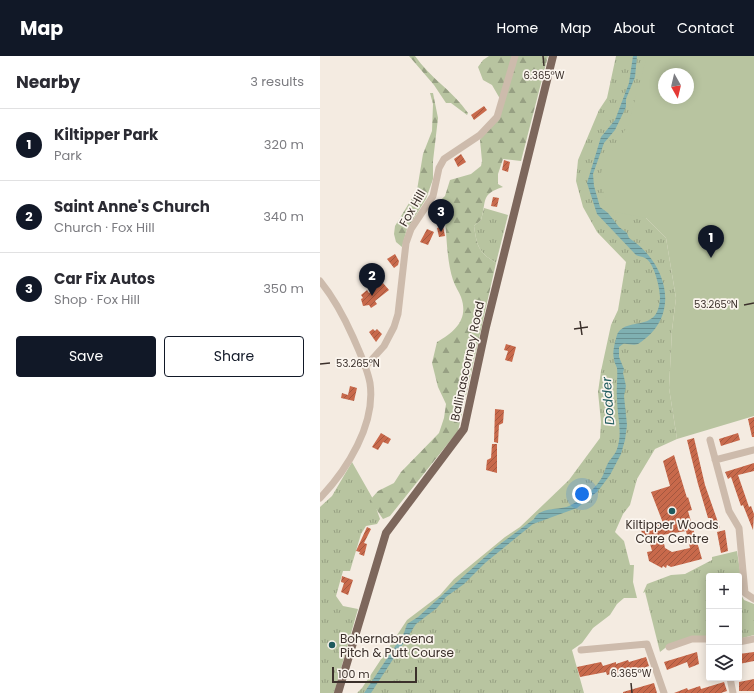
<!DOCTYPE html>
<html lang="en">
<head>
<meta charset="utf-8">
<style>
	:root { --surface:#fff; --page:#f7f7f7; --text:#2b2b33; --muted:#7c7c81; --line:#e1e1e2; --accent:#111827 }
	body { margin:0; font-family:Poppins,sans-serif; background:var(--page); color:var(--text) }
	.controls { position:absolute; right:12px; bottom:12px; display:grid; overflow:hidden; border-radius:4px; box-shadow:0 2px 10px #0003 }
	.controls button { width:36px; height:36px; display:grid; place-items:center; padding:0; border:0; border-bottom:1px solid var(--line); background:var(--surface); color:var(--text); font:20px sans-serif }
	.compass { position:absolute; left:338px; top:12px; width:36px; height:36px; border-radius:50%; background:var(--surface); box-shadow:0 2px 10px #0003; rotate:172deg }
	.scale { position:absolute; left:12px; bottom:10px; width:85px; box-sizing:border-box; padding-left:4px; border:2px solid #3b302b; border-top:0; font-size:11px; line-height:14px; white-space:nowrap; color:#3b302b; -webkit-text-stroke:3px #fbf5ee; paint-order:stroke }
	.you { position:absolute; left:262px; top:438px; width:14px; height:14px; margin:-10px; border:3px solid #fff; border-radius:50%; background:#1a73e8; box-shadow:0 0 0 6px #1a73e833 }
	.badge { display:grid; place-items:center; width:26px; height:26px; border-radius:50%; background:var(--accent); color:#fff; font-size:13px; font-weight:700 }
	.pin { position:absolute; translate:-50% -33px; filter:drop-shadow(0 1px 2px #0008) }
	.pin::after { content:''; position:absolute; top:21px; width:14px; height:12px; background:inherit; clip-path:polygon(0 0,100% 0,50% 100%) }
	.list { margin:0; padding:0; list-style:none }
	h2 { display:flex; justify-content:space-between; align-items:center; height:52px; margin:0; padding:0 16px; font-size:17px }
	h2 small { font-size:13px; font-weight:400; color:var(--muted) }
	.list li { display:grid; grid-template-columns:26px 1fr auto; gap:12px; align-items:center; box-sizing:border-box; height:72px; padding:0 16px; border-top:1px solid var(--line) }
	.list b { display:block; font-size:15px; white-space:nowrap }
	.list p { margin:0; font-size:13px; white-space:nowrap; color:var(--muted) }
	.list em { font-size:13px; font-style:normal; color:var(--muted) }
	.actions { display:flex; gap:8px; padding:12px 16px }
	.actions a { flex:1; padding:9px 0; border:1px solid var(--accent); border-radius:4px; text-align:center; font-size:14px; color:var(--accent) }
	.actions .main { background:var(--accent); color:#fff }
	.icon { flex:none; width:22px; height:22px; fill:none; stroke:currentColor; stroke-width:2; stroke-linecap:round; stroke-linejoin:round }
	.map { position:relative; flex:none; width:434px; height:637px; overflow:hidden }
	header { display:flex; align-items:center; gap:24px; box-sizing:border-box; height:56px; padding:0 20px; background:var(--accent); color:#fff }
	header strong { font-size:19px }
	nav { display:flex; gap:22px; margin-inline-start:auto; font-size:14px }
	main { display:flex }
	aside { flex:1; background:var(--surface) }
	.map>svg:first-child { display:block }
	.grass { fill:url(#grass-tufts) }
	.forest { fill:url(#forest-firs) }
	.green { fill:#b8c4a0; fill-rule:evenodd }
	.water { fill:url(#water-rules) }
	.building { fill:url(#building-hatch); fill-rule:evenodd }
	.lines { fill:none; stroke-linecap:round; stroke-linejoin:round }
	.minor { stroke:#cdbbac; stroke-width:7 }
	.major { stroke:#7d675c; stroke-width:8 }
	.ticks { fill:none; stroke:#3b302b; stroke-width:1.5 }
	.poi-dot { fill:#1f5a5e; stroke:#fbf5ee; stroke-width:1.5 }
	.labels { text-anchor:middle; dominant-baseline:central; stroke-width:3.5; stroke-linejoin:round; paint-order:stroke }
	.street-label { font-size:12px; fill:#3b302b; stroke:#fbf5ee }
	.poi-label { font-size:12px; fill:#3b302b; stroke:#fbf5ee }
	.water-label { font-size:13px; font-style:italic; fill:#1f5a5e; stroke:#fbf5ee }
	.ticks-label { font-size:10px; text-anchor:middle; fill:#3b302b; stroke:#fbf5ee; stroke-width:3.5; stroke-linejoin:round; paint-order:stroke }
</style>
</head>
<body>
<header>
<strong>Map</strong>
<nav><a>Home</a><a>Map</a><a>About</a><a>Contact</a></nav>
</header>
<main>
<aside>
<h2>Nearby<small>3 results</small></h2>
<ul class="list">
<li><span class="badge">1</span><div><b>Kiltipper Park</b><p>Park</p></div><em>320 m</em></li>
<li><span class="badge">2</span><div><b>Saint Anne's Church</b><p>Church · Fox Hill</p></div><em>340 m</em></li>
<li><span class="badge">3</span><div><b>Car Fix Autos</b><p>Shop · Fox Hill</p></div><em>350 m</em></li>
</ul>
<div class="actions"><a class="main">Save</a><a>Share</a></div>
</aside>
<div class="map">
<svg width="434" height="637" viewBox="0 0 434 637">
	<defs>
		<pattern id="grass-tufts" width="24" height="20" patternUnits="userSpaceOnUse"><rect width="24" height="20" fill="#b8c4a0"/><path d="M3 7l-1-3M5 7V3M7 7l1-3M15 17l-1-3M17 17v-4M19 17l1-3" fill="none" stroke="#97a083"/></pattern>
		<pattern id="forest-firs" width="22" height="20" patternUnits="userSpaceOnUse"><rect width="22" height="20" fill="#b8c4a0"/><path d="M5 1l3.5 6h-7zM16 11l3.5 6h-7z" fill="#97a083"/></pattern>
		<pattern id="water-rules" width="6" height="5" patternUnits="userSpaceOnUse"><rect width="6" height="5" fill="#7fb0b2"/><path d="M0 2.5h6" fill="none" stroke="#699091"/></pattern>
		<pattern id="building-hatch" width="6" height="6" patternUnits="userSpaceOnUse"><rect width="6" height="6" fill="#c8694b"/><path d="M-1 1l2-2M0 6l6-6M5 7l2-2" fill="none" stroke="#a4573f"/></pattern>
	</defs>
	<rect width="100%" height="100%" fill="#f4ebe1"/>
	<path class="grass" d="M 296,0 L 327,0 L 326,162 L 346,182 L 356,242 L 352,274 L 349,332 L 357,383 L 335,393 L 317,423 L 310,449 L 303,458 L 295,476 L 304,485 L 310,509 L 314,509 L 313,526 L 317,542 L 304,542 L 297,548 L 290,559 L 273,572 L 262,587 L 252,594 L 264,637 L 37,637 L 42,632 L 87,564 L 120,539 L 134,523 L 185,481 L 200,471 L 249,424 L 280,382 L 281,366 L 278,336 L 281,315 L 291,269 L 298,254 L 306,206 L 277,176 L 263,151 L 256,125 L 258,104 L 279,54 L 287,42 Z
		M 164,152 L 188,159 L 176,207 C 158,196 157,190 154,170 L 161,164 Z
		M 32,406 L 53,443 L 60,463 L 57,468 L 46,470 L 41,478 L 30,515 L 23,515 L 16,540 L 23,550 L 38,553 L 14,637 L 0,637 L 0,451 L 12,440 Z
		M 417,495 L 421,521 L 419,535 L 424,544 L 434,548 L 434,579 L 419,583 L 419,520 L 389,520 L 389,581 C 369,581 356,583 340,596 L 325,536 L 323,537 L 327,528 L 351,519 L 365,518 L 392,504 L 392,501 Z"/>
	<path class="forest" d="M 89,0 L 95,0 C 110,22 133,35 148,57 L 147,59 L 131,47 L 126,47 L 114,29 Z
		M 169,0 L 228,0 L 201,105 L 183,103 L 178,118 L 178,128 L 183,131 C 160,138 167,145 161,164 L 154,170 C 157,190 158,196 176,207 L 138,375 L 70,460 L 63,463 L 50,444 L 58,435 L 74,427 L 81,416 L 119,377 L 124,362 L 126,348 L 118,331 L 112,307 L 117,286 C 135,276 149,263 141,241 C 139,236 135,230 133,224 C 127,206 127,184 125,165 L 117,166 L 114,160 L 113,151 L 125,140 L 130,124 L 151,118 L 161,110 L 162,105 L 160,84 L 183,48 L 172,29 L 163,24 L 158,11 L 163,4 Z
		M 110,37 L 113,37 L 118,62 L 113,105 L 113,123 L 106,143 L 87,173 L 82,191 L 76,186 L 74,178 L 75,170 L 97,134 L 103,98 L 112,75 L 113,48 Z"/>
	<path class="green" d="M 327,0 L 434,0 L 434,360 L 357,383 L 349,332 L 352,274 L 356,242 L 346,182 L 326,162 L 290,155 L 279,124 L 283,110 L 308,69 ZM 344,18 L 368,18 L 368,42 L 344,42 Z"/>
	<path class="water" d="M 313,0 L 317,0 L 315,21 L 306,43 L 306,51 L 295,74 L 284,87 L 273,118 L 274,130 L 280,151 L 288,157 L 299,171 L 307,177 L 309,182 C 348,207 362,261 318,288 C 313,290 307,287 303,288 L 299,291 L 299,301 L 304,313 L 303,317 L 306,330 L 304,340 L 307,369 L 305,384 L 301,398 L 290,419 L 278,435 L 257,452 L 213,468 L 165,507 L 144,528 L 126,541 L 117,552 L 96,568 L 51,637 L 44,637 L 84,577 L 87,568 L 98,561 L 176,491 L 214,463 C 221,450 238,455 249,450 C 262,444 274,434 281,423 C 284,418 285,413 287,409 C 290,403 295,399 297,393 C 303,376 297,360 297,342 C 296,332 298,322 297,312 C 296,309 294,306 294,303 C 292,297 295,286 297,279 C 306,259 339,279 340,241 C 340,232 334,206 325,202 C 322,200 319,201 316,199 L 277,158 L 267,127 L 281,81 L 295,64 L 309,27 Z"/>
	<path class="building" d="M 164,50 L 167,54 L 154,64 L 151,59 Z
		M 141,98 L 146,106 L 138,111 L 134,103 Z
		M 184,104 L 190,106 L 188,116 L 182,114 Z
		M 173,141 L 179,142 L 177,151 L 171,150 Z
		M 123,170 L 125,180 L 119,181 L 117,172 Z
		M 107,173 L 114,176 L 108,189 L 100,186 Z
		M 75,198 L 79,205 L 78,209 L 74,212 L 67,203 Z
		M 63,227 L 69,234 L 55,245 L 57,248 L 51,252 L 49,249 L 43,250 L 41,243 L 43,242 L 41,239 L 47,234 L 49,237 Z
		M 53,273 L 55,275 L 57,273 L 62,278 L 56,286 L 49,276 Z
		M 186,288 L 196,291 L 192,306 L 185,304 L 188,295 L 184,294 Z
		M 30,330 L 37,332 L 34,345 L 21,342 L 22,337 L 28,339 Z
		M 175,353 L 184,354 L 183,367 L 179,369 L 178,387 L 174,386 Z
		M 434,361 L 434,381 L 432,381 L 428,363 Z
		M 61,377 L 71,383 L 68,388 L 63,386 L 58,394 L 52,391 Z
		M 418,377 L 420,384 L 401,390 L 399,383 Z
		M 374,382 L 385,429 L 400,472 L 392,474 L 390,462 L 388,462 L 378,428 L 367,384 Z
		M 172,388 L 177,388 L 177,417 L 166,414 L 167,404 L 171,402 Z
		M 354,399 L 367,442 L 368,441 L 372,454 L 368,455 L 382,503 L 351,511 L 347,509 L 346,512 L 343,510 L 342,512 L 329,505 L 327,496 L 332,495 L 328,480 L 323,481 L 321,474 L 343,467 L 331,436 L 350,430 L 343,405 ZM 366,475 L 370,492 L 352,496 L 345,492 L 342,479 Z
		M 434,407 L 434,415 L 418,419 L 429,451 L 431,450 L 434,458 L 433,474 L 423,449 L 421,450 L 411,421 L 408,423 L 405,416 Z
		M 47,471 L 51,473 L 44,487 L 47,488 L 44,500 L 39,498 L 40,496 L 36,495 Z
		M 405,474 L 408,495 L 401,497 L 397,476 Z
		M 22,520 L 33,524 L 28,539 L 21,536 L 24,527 L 21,526 Z
		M 377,596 L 379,608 L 369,612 L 367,606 L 347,614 L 344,606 Z
		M 434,596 L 434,605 L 419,608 L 419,598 Z
		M 326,601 L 329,610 L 313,616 L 312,613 L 287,619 L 286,616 L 260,621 L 257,611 L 281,606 L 283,610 L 296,606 L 296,608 L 308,604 L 309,606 Z
		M 434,623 L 434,635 L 419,635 L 419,626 Z
		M 404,626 L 407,635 L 401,637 L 354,637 L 367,632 L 368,634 L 380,630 L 381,633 Z
		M 334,627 L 337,637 L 303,637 L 303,636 Z"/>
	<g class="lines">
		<path class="minor" d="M 0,225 C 14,242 24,261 33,281 C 39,295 47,311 50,327 C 56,368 27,414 0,442
			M 45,311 L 64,290 L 74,271 L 78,258 L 86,187 L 91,173 L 113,140 L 119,112 L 124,103 L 160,79 L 177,61 L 195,0
			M 390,384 L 409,455 L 419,472 L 425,537 L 434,543
			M 395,404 L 434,394
			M 419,586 L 434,583
			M 349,591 L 372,583 L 389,583
			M 261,594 L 327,588 L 344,637
			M 410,622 L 413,637"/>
		<path class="major" d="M 18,637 L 66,477 L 144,373 L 166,271 L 233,0"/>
	</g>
	<path class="ticks" d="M 223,0 L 224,10M 424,249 L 434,247M 260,265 L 262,279M 254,273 L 268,271M 0,308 L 10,307M 311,627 L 312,637"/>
	<g class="poi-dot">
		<circle cx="352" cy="455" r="4"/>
		<circle cx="12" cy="589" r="4"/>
	</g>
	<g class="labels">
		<g class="street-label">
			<text transform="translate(92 152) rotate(-60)">Fox Hill</text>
			<text transform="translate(147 305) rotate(-78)">Ballinascorney Road</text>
		</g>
		<g class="poi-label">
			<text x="352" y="468">Kiltipper Woods<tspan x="352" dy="14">Care Centre</tspan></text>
			<text x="20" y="582" text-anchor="start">Bohernabreena<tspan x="20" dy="14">Pitch &amp; Putt Course</tspan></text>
		</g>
		<g class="water-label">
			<text transform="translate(288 345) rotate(-94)">Dodder</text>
		</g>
	</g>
	<g class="ticks-label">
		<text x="224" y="23">6.365°W</text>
		<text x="396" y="252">53.265°N</text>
		<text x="38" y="311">53.265°N</text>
		<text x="311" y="621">6.365°W</text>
	</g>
</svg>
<div class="controls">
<button>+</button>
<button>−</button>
<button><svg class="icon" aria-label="layers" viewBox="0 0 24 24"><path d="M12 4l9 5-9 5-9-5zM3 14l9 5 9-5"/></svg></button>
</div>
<svg class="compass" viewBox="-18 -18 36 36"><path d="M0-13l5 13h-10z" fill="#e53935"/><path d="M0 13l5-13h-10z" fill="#7c7c81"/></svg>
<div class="scale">100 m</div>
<div class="you"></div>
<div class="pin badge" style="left:391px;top:202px">1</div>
<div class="pin badge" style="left:52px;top:240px">2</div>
<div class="pin badge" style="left:121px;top:176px">3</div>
</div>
</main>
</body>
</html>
